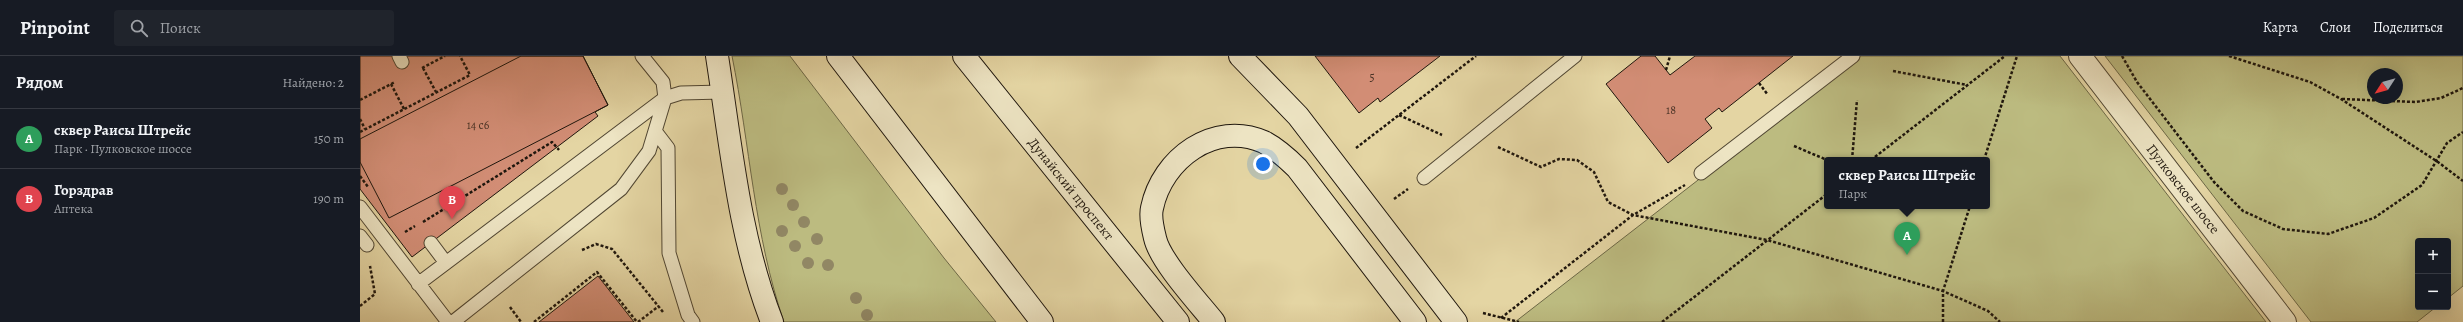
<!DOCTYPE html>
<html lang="ru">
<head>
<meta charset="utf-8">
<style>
	:root { --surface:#171b24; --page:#20242c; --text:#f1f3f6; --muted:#9ea1a6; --line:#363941; --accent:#2563eb }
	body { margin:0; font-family:Alegreya,serif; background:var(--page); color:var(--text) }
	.controls { position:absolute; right:12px; bottom:12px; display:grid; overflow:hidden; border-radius:4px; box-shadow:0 4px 16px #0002 }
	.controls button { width:36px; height:36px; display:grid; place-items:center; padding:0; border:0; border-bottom:1px solid var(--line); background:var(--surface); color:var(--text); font:20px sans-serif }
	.compass { position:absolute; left:2007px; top:12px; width:36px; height:36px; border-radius:50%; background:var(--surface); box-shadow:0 4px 16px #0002; rotate:234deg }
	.you { position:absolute; left:903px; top:108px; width:14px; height:14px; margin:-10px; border:3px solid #fff; border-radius:50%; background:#1a73e8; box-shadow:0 0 0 6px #1a73e833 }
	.badge { display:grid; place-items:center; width:26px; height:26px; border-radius:50%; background:var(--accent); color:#fff; font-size:13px; font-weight:700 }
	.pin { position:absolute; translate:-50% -33px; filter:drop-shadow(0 1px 2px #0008) }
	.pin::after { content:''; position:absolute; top:21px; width:14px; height:12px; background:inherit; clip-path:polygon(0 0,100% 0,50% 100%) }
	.popup { position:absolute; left:1464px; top:101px; width:166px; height:52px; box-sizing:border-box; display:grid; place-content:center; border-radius:4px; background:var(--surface); filter:drop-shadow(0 1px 3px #0005); font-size:13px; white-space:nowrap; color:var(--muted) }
	.popup b { font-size:15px; color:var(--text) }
	.popup::after { content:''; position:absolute; left:50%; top:100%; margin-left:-8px; border:8px solid transparent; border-top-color:var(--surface) }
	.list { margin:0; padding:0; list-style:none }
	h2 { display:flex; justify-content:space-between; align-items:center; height:52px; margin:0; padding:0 16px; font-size:17px }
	h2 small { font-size:13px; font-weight:400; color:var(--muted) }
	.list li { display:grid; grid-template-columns:26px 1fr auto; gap:12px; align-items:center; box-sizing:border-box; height:60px; padding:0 16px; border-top:1px solid var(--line) }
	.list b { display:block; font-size:15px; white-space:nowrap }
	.list p { margin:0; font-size:13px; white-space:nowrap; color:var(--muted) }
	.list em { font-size:13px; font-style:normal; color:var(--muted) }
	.icon { flex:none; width:22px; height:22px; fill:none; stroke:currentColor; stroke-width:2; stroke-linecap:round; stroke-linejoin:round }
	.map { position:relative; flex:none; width:2103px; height:266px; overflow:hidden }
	header { display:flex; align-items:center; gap:24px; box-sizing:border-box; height:56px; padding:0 20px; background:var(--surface); border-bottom:1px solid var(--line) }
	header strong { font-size:19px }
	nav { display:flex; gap:22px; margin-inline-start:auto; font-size:14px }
	.search { width:280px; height:36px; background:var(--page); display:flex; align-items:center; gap:10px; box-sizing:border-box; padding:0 14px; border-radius:4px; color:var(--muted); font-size:15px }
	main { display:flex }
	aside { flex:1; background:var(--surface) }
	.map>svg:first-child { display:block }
	.green { fill:#bcbb80; stroke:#6d6846; fill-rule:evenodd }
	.building { fill:#d28d75; stroke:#1e160d }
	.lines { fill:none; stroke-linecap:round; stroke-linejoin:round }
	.service-casing { stroke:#504632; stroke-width:15 }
	.minor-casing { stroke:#504632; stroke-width:24 }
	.secondary-casing { stroke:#1e160d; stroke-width:24 }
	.path { stroke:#1e160d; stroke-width:2.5; stroke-dasharray:3 2; stroke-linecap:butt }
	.service { stroke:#ede4c3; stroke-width:13 }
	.minor { stroke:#ede4c3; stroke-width:22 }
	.secondary { stroke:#ede4c3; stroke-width:22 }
	.tree { fill:#918764 }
	.labels { text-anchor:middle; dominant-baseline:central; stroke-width:3; stroke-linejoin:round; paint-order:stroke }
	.number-label { font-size:12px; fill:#4b3427 }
	.street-label { font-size:14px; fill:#1e160d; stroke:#ede4c3 }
</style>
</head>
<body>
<header>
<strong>Pinpoint</strong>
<div class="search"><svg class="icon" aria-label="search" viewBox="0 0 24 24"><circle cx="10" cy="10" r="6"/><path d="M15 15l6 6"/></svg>Поиск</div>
<nav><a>Карта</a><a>Слои</a><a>Поделиться</a></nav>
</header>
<main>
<aside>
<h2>Рядом<small>Найдено: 2</small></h2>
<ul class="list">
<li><span class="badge" style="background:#2e9e5b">A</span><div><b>сквер Раисы Штрейс</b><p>Парк · Пулковское шоссе</p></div><em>150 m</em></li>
<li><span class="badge" style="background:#e0444e">B</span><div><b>Горздрав</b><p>Аптека</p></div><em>190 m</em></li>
</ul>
</aside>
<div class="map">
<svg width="2103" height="266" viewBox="0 0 2103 266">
	<rect width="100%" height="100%" fill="#e4d5a3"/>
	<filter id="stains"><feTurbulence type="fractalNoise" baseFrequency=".005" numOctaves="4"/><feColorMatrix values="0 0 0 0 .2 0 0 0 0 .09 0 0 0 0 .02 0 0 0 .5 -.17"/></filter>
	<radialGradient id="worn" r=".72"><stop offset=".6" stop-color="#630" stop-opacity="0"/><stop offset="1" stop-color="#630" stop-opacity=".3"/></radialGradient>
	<path class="green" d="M 372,0 L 430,0 L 584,202 L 636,266 L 424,266 C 394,179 390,89 372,0 Z
		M 1498,0 L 1700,0 L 1906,266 L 1155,266 ZM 1467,104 L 1627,104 L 1627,150 L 1467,150 Z
		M 1745,0 L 2103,0 L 2103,230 L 2088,242 L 2088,185 L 2058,185 L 2058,251 L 2076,251 L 2057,266 L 1951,266 ZM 2013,18 L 2037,18 L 2037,42 L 2013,42 Z"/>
	<path class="building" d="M 0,0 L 223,0 L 248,49 L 235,56 L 238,60 L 52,201 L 0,133 Z
		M 161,0 L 223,0 L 248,49 L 29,162 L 0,106 L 0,83 Z
		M 955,0 L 1080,0 L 1020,46 L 1018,42 L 999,57 Z
		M 1281,0 L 1295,0 L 1310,19 L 1335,0 L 1433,0 L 1362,56 L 1359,52 L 1345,63 L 1352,72 L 1308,107 L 1246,28 Z
		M 238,220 L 274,266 L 179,266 Z"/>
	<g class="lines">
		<g class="service-casing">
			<path id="service" d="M 39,0 L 42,6
				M 295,75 L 308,92 L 309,197 L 328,259 L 333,266
				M 1341,117 L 1493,0
				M 1064,122 L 1215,0
				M 0,151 L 88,266
				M 0,180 L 7,189
				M 71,187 L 86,207
				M 58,228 L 305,42 L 321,37 L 363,36
				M 93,266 L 261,133 L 289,95 L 305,42 L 303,26 L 282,0"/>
		</g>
		<g class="minor-casing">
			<path id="minor" d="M 1720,0 L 1925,266"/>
		</g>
		<g class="secondary-casing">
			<path id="secondary" d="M 357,0 C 371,90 379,181 412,266
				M 478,0 L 682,266
				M 604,0 L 818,266
				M 880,0 L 938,60 L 1096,266
				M 854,266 C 838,246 800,205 795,182 C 793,174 790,160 792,152 C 802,103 854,64 904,86 C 917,93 927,102 937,112 L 1055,266"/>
		</g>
		<path class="path" d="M 1762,0 L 1777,26 L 1854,126 L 1883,155 L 1923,173 L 1968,178 L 2014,162 L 2062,129 L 2087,87 L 2103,76
			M 1869,0 L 1950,26 L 1981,43 L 2078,106 L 2103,125
			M 62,12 L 85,0
			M 63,12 L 76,36
			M 1306,14 L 1310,0
			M 1533,15 L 1607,29
			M 1399,27 L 1408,39
			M 31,28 L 44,53
			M 1982,43 L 2056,46 L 2081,42 L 2103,32
			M 0,44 L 35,26
			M 1039,59 L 1082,79
			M 0,63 L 5,73
			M 0,76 L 110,19 L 100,0
			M 1434,90 L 1467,104
			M 1138,91 L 1181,111 L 1199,103 L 1217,104 L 1234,116 L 1248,146 L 1273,159 L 1407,184 L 1583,235 L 1628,255 L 1640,266
			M 996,92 L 1116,0
			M 1492,104 L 1497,44
			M 1511,104 L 1645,0
			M 1624,104 L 1657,0
			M 0,120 L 8,131
			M 1034,143 L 1048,133
			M 63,166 L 192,86 L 199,94
			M 45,176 L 55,170
			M 222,194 L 236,188 L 252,193 L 303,256
			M 0,250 L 15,238 L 10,210
			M 150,251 L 161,266
			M 1123,257 L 1159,266
			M 1141,262 L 1273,159 L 1325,129
			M 174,266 L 237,216 L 277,266
			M 278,266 L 299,250
			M 1302,266 L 1467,138
			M 1583,266 L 1583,235 L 1610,150"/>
		<use href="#service" class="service"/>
		<use href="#minor" class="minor"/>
		<use href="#secondary" class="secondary"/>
	</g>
	<g class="tree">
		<circle cx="422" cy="133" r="6"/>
		<circle cx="433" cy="149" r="6"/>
		<circle cx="444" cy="166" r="6"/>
		<circle cx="422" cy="175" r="6"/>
		<circle cx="457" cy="183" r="6"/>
		<circle cx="435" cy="190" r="6"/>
		<circle cx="448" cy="207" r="6"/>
		<circle cx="468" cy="209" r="6"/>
		<circle cx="496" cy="242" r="6"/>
		<circle cx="507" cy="259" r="6"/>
	</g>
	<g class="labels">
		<g class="number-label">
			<text x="1012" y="21">5</text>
			<text x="1311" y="54">18</text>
			<text x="118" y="69">14 с6</text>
		</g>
		<g class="street-label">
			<text transform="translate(711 133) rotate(51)">Дунайский проспект</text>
			<text transform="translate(1823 133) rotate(52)">Пулковское шоссе</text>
		</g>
	</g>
	<rect width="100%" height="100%" filter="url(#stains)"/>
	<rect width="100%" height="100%" fill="url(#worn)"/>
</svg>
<div class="controls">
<button>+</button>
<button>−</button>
</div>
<svg class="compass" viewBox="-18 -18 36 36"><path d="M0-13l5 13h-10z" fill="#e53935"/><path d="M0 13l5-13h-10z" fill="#9ea1a6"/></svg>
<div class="you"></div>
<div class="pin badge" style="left:1547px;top:199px;background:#2e9e5b">A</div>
<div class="popup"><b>сквер Раисы Штрейс</b>Парк</div>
<div class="pin badge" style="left:92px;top:163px;background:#e0444e">B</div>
</div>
</main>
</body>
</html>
